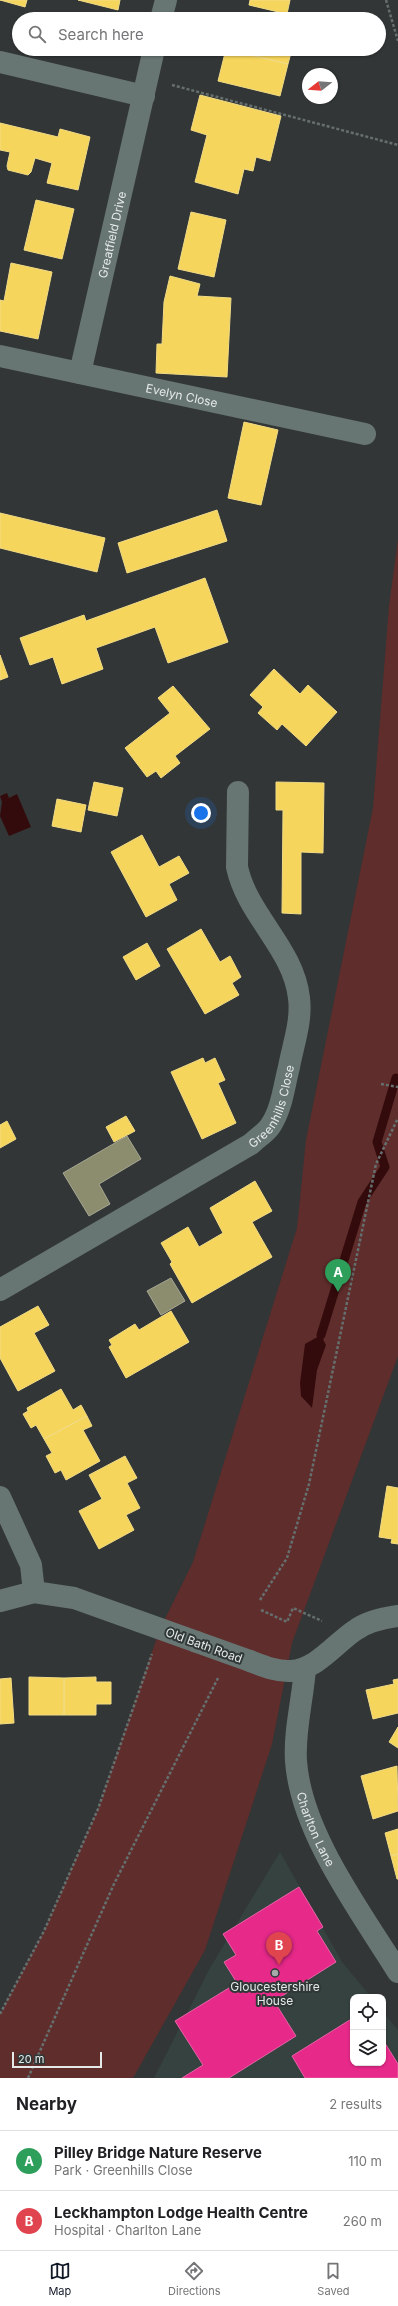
<!DOCTYPE html>
<html lang="en">
<head>
<meta charset="utf-8">
<style>
	:root { --surface:#fff; --page:#f6f6f6; --text:#202124; --muted:#757577; --line:#e0e0e0; --accent:#111827 }
	body { margin:0; font-family:Inter,sans-serif; background:var(--page); color:var(--text) }
	.controls { position:absolute; right:12px; bottom:12px; display:grid; overflow:hidden; border-radius:8px; box-shadow:0 1px 3px #0004 }
	.controls button { width:36px; height:36px; display:grid; place-items:center; padding:0; border:0; border-bottom:1px solid var(--line); background:var(--surface); color:var(--text); font:20px sans-serif }
	.compass { position:absolute; left:302px; top:68px; width:36px; height:36px; border-radius:50%; background:var(--surface); box-shadow:0 1px 3px #0004; rotate:253deg }
	.scale { position:absolute; left:12px; bottom:10px; width:90px; box-sizing:border-box; padding-left:4px; border:2px solid #e5eae9; border-top:0; font-size:11px; line-height:14px; white-space:nowrap; color:#e5eae9; -webkit-text-stroke:3px #303837; paint-order:stroke }
	.you { position:absolute; left:201px; top:813px; width:14px; height:14px; margin:-10px; border:3px solid #fff; border-radius:50%; background:#1a73e8; box-shadow:0 0 0 6px #1a73e833 }
	.badge { display:grid; place-items:center; width:26px; height:26px; border-radius:50%; background:var(--accent); color:#fff; font-size:13px; font-weight:700 }
	.pin { position:absolute; translate:-50% -33px; filter:drop-shadow(0 1px 2px #0008) }
	.pin::after { content:''; position:absolute; top:21px; width:14px; height:12px; background:inherit; clip-path:polygon(0 0,100% 0,50% 100%) }
	.list { margin:0; padding:0; list-style:none }
	h2 { display:flex; justify-content:space-between; align-items:center; height:52px; margin:0; padding:0 16px; font-size:17px }
	h2 small { font-size:13px; font-weight:400; color:var(--muted) }
	.list li { display:grid; grid-template-columns:26px 1fr auto; gap:12px; align-items:center; box-sizing:border-box; height:60px; padding:0 16px; border-top:1px solid var(--line) }
	.list b { display:block; font-size:15px; white-space:nowrap }
	.list p { margin:0; font-size:13px; white-space:nowrap; color:var(--muted) }
	.list em { font-size:13px; font-style:normal; color:var(--muted) }
	.icon { flex:none; width:22px; height:22px; fill:none; stroke:currentColor; stroke-width:2; stroke-linecap:round; stroke-linejoin:round }
	.map { position:relative; flex:none; width:398px; height:2078px; overflow:hidden }
	.search { position:absolute; background:var(--surface); box-shadow:0 1px 3px #0004; left:12px; right:12px; top:12px; height:44px; display:flex; align-items:center; gap:10px; box-sizing:border-box; padding:0 14px; border-radius:22px; color:var(--muted); font-size:15px }
	.sheet { height:172px; background:var(--surface) }
	nav { display:flex; justify-content:space-around; align-items:center; box-sizing:border-box; height:56px; border-top:1px solid var(--line); background:var(--surface); font-size:11px; color:var(--muted) }
	nav a { display:grid; justify-items:center; gap:2px }
	nav .on { color:var(--accent) }
	.map>svg:first-child { display:block }
	.built { fill:#354240 }
	.green { fill:#5f2d2c }
	.water { fill:#340b0c }
	.homes { fill:#f6d55c; stroke:#f1db86 }
	.health { fill:#e7298a; stroke:#e663a6 }
	.industry { fill:#8c8c6e; stroke:#a7a893 }
	.lines { fill:none; stroke-linecap:round; stroke-linejoin:round }
	.stream { stroke:#340b0c; stroke-width:9 }
	.path { stroke:#656f6d; stroke-width:2.5; stroke-dasharray:3 2; stroke-linecap:butt }
	.minor { stroke:#677573; stroke-width:22 }
	.tertiary { stroke:#677573; stroke-width:22 }
	.tertiary-bridge { stroke:#677573; stroke-width:22 }
	.poi-dot { fill:#a6abaa; stroke:#303837; stroke-width:1.5 }
	.labels { text-anchor:middle; dominant-baseline:central; stroke-width:4; stroke-linejoin:round; paint-order:stroke }
	.street-label { font-size:12px; fill:#e5eae9; stroke:#303837 }
	.poi-label { font-size:12px; fill:#e5eae9; stroke:#303837 }
</style>
</head>
<body>
<div class="map">
<svg width="398" height="2078" viewBox="0 0 398 2078">
	<rect width="100%" height="100%" fill="#323636"/>
	<path class="built" d="M 280,1852 L 342,1962 L 371,1997 L 353,1997 L 353,2063 L 383,2063 L 383,2012 L 398,2030 L 398,2078 L 154,2078 L 210,1968 Z"/>
	<path class="green" d="M 398,539 L 398,1356 L 292,1643 L 272,1744 L 205,1950 L 133,2078 L 0,2078 L 0,2014 L 44,1931 L 98,1809 L 160,1629 L 193,1562 L 297,1228 L 306,1140 L 373,808 L 389,606 Z"/>
	<path class="water" d="M 7,793 L 9,798 L 17,794 L 31,827 L 9,836 L 0,816 L 2,802 L 0,796 Z
		M 321,1335 L 326,1345 L 317,1370 L 312,1408 L 301,1396 L 300,1383 L 305,1344 Z"/>
	<path class="homes" d="M 0,0 L 27,0 L 25,7 Z
		M 78,0 L 120,0 L 118,10 Z
		M 250,0 L 290,0 L 287,14 L 249,5 Z
		M 226,49 L 288,64 L 280,96 L 218,81 Z
		M 226,49 L 292,49 L 288,64 Z
		M 200,95 L 281,116 L 270,161 L 256,157 L 253,171 L 244,169 L 238,194 L 195,182 L 207,135 L 191,130 Z
		M 0,123 L 58,137 L 60,129 L 90,137 L 78,190 L 47,183 L 52,163 L 35,158 L 31,172 L 28,175 L 8,170 L 7,166 L 10,152 L 0,150 Z
		M 36,200 L 74,209 L 62,259 L 24,250 Z
		M 191,212 L 226,220 L 214,277 L 178,269 Z
		M 11,263 L 52,272 L 38,339 L 0,331 L 0,300 L 4,301 Z
		M 170,276 L 200,284 L 197,296 L 231,298 L 227,377 L 156,373 L 157,344 L 162,344 L 164,302 Z
		M 244,422 L 278,430 L 261,505 L 228,498 Z
		M 217,510 L 227,541 L 127,573 L 118,543 Z
		M 0,513 L 105,538 L 97,572 L 0,548 Z
		M 205,578 L 228,642 L 168,663 L 155,627 L 96,648 L 103,669 L 62,684 L 53,657 L 30,665 L 20,638 L 84,615 L 86,621 Z
		M 0,655 L 8,677 L 0,680 Z
		M 274,669 L 300,694 L 308,685 L 337,712 L 306,746 L 282,724 L 277,730 L 258,713 L 263,707 L 250,695 Z
		M 173,686 L 210,729 L 175,756 L 180,763 L 161,778 L 156,771 L 147,777 L 125,748 L 170,713 L 158,698 Z
		M 94,782 L 123,788 L 117,816 L 88,810 Z
		M 276,782 L 324,783 L 323,853 L 301,852 L 301,914 L 282,913 L 283,810 L 276,810 Z
		M 57,799 L 86,805 L 81,832 L 52,826 Z
		M 142,835 L 159,867 L 179,856 L 189,873 L 169,884 L 177,900 L 146,917 L 111,852 Z
		M 201,929 L 220,962 L 230,956 L 241,977 L 232,983 L 239,995 L 205,1014 L 167,949 Z
		M 147,943 L 160,966 L 136,980 L 123,957 Z
		M 203,1058 L 205,1063 L 215,1058 L 225,1080 L 218,1083 L 236,1123 L 202,1139 L 171,1072 Z
		M 126,1116 L 135,1131 L 114,1142 L 106,1127 Z
		M 7,1121 L 16,1139 L 0,1148 L 0,1125 Z
		M 255,1181 L 272,1211 L 252,1222 L 272,1257 L 192,1303 L 170,1264 L 172,1262 L 161,1243 L 188,1227 L 199,1247 L 223,1233 L 210,1208 Z
		M 38,1306 L 49,1325 L 34,1333 L 55,1371 L 18,1391 L 0,1358 L 0,1327 Z
		M 171,1311 L 189,1342 L 126,1378 L 109,1347 L 112,1345 L 109,1340 L 135,1324 L 139,1330 Z
		M 61,1389 L 73,1410 L 81,1405 L 87,1416 L 44,1439 L 36,1425 L 31,1428 L 23,1414 L 28,1411 L 27,1408 Z
		M 87,1416 L 92,1426 L 83,1430 L 100,1461 L 66,1480 L 61,1470 L 55,1473 L 46,1456 L 52,1453 L 44,1439 Z
		M 125,1456 L 137,1478 L 127,1483 L 140,1508 L 126,1515 L 134,1530 L 99,1549 L 79,1511 L 102,1499 L 89,1475 Z
		M 387,1486 L 398,1488 L 398,1544 L 391,1543 L 392,1539 L 379,1537 Z
		M 29,1677 L 64,1678 L 64,1715 L 29,1715 Z
		M 96,1677 L 96,1682 L 111,1682 L 111,1704 L 96,1704 L 96,1715 L 64,1715 L 64,1678 Z
		M 11,1678 L 14,1723 L 0,1724 L 0,1679 Z
		M 398,1679 L 398,1713 L 373,1719 L 366,1690 L 394,1684 L 393,1680 Z
		M 398,1727 L 398,1748 L 389,1742 Z
		M 397,1766 L 398,1811 L 373,1819 L 361,1776 Z
		M 398,1829 L 398,1854 L 391,1856 L 385,1833 Z
		M 398,1854 L 398,1879 L 397,1879 L 391,1856 Z"/>
	<path class="health" d="M 299,1887 L 323,1927 L 317,1931 L 336,1962 L 274,2001 L 296,2036 L 229,2078 L 182,2078 L 203,2065 L 175,2021 L 237,1983 L 224,1962 L 236,1955 L 223,1934 Z
		M 353,2018 L 353,2063 L 383,2063 L 383,2040 L 398,2064 L 398,2078 L 305,2078 L 292,2056 Z"/>
	<path class="industry" d="M 127,1136 L 141,1159 L 99,1184 L 110,1204 L 89,1216 L 63,1173 Z
		M 171,1278 L 185,1301 L 161,1315 L 147,1291 Z"/>
	<g class="lines">
		<path class="stream" d="M 321,1335 L 362,1202 L 385,1167 L 377,1142 L 396,1078"/>
		<path class="path" d="M 386,0 L 398,41
			M 172,85 L 398,145
			M 381,1084 L 398,1087
			M 260,1600 L 287,1558 L 309,1484 L 376,1164 L 398,1118
			M 261,1610 L 287,1622 L 293,1608 L 322,1621
			M 0,2014 L 44,1931 L 98,1809 L 152,1654
			M 28,2078 L 114,1884 L 218,1678"/>
		<g class="minor">
			<path d="M 161,19 L 166,0"/>
			<path d="M 0,62 L 144,96"/>
			<path id="s1" d="M 0,356 L 365,434"/>
			<path id="s2" d="M 80,373 L 154,49"/>
			<path id="s3" d="M 0,1290 L 251,1144 C 257,1138 267,1132 271,1125 C 282,1108 284,1086 289,1067 C 293,1045 302,1021 299,998 C 294,949 247,915 237,867 L 238,792"/>
		</g>
		<g class="tertiary">
			<path d="M 0,1497 L 31,1565 L 34,1592"/>
			<path d="M 0,1601 L 34,1592 L 74,1598 L 197,1642"/>
			<path d="M 250,1661 C 263,1666 277,1672 291,1671 C 318,1669 336,1642 357,1629 C 369,1621 384,1618 398,1616"/>
			<path id="s4" d="M 305,1668 C 303,1699 294,1730 296,1761 C 301,1833 361,1912 398,1972"/>
		</g>
		<path class="tertiary-bridge" d="M 197,1642 L 250,1661"/>
	</g>
	<circle class="poi-dot" cx="275" cy="1973" r="4"/>
	<g class="labels">
		<g class="street-label">
			<text stroke="none"><textPath href="#s2" startOffset="142">Greatfield Drive</textPath></text>
			<text stroke="none"><textPath href="#s1" startOffset="186">Evelyn Close</textPath></text>
			<text stroke="none"><textPath href="#s3" startOffset="335">Greenhills Close</textPath></text>
			<text transform="translate(204 1645) rotate(20)">Old Bath Road</text>
			<text stroke="none"><textPath href="#s4" startOffset="165">Charlton Lane</textPath></text>
		</g>
		<g class="poi-label">
			<text x="275" y="1986">Gloucestershire<tspan x="275" dy="14">House</tspan></text>
		</g>
	</g>
</svg>
<div class="controls">
<button><svg class="icon" aria-label="locate" viewBox="0 0 24 24"><circle cx="12" cy="12" r="6"/><path d="M12 2v4M12 18v4M2 12h4M18 12h4"/></svg></button>
<button><svg class="icon" aria-label="layers" viewBox="0 0 24 24"><path d="M12 4l9 5-9 5-9-5zM3 14l9 5 9-5"/></svg></button>
</div>
<svg class="compass" viewBox="-18 -18 36 36"><path d="M0-13l5 13h-10z" fill="#e53935"/><path d="M0 13l5-13h-10z" fill="#757577"/></svg>
<div class="scale">20 m</div>
<div class="you"></div>
<div class="pin badge" style="left:338px;top:1292px;background:#2e9e5b">A</div>
<div class="pin badge" style="left:279px;top:1965px;background:#e0444e">B</div>
<div class="search"><svg class="icon" aria-label="search" viewBox="0 0 24 24"><circle cx="10" cy="10" r="6"/><path d="M15 15l6 6"/></svg>Search here</div>
</div>
<section class="sheet">
<h2>Nearby<small>2 results</small></h2>
<ul class="list">
<li><span class="badge" style="background:#2e9e5b">A</span><div><b>Pilley Bridge Nature Reserve</b><p>Park · Greenhills Close</p></div><em>110 m</em></li>
<li><span class="badge" style="background:#e0444e">B</span><div><b>Leckhampton Lodge Health Centre</b><p>Hospital · Charlton Lane</p></div><em>260 m</em></li>
</ul>
</section>
<nav>
<a class="on"><svg class="icon" aria-label="map" viewBox="0 0 24 24"><path d="M3 6l6-2 6 2 6-2v14l-6 2-6-2-6 2zM9 4v14M15 6v14"/></svg>Map</a>
<a><svg class="icon" aria-label="directions" viewBox="0 0 24 24"><path d="M12 3l9 9-9 9-9-9zM9 14v-3h6M13 9l2 2-2 2"/></svg>Directions</a>
<a><svg class="icon" aria-label="saved" viewBox="0 0 24 24"><path d="M7 4h10v16l-5-4-5 4z"/></svg>Saved</a>
</nav>
</body>
</html>
